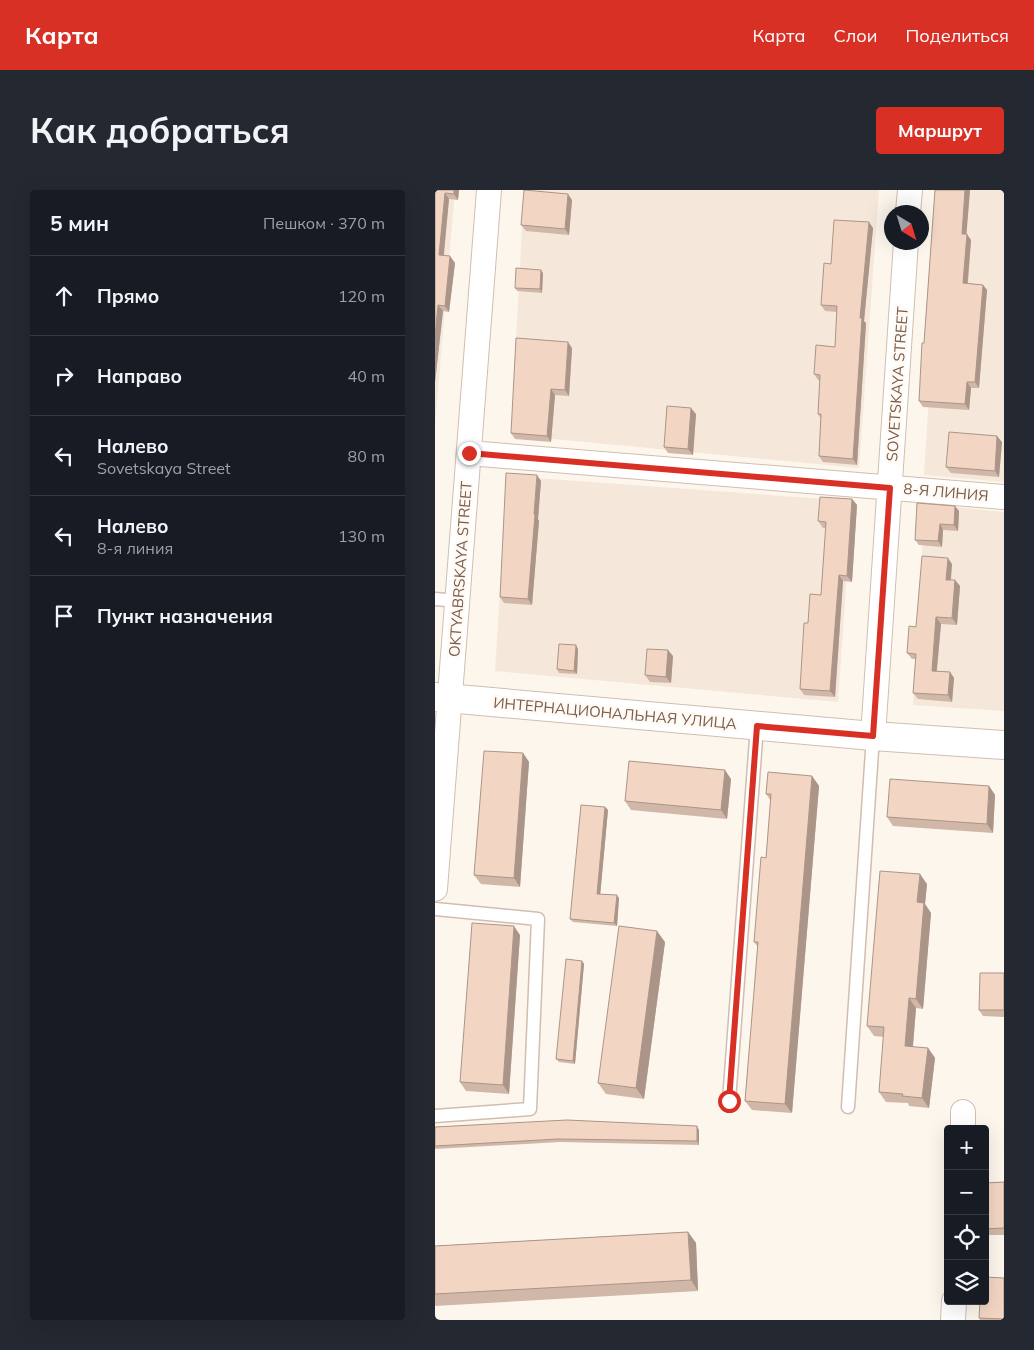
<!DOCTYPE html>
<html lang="ru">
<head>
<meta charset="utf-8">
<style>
	:root { --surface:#171b24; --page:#242831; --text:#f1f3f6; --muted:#9ea1a6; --line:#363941; --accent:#d93025 }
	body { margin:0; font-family:Mulish,sans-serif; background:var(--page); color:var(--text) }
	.controls { position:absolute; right:15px; bottom:15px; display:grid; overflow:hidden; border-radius:5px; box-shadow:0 5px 20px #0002 }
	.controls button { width:45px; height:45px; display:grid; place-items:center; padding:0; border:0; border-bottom:1px solid var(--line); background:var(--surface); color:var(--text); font:25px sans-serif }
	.compass { position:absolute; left:449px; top:15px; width:45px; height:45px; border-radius:50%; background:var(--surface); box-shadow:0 5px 20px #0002; rotate:142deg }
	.stop { position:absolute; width:15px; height:15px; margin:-11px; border:4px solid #d93025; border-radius:50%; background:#fff }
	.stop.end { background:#d93025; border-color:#fff; box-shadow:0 1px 5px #0008 }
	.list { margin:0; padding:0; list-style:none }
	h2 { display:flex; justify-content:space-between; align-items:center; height:65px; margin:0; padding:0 20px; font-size:21px }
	h2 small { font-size:16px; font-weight:400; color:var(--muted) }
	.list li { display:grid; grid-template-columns:32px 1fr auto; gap:15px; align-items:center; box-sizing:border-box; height:80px; padding:0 20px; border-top:1px solid var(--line) }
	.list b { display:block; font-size:19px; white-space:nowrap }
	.list p { margin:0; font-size:16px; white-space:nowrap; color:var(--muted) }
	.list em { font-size:16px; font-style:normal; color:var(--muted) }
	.icon { flex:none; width:28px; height:28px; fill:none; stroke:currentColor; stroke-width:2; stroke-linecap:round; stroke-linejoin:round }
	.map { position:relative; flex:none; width:569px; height:1130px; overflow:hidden; border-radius:5px }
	header { display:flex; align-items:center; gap:30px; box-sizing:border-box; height:70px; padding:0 25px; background:var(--accent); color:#fff }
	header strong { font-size:24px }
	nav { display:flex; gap:28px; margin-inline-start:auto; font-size:18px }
	.intro { display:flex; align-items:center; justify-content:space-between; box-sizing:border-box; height:120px; padding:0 30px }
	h1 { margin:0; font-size:35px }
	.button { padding:12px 22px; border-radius:5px; background:var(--accent); color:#fff; font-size:18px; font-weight:700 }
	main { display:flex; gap:30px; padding:0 30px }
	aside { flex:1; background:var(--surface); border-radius:5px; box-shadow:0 5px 20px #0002 }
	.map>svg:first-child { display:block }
	.residential { fill:#f5e8da }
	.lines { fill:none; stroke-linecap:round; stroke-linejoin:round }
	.service-casing { stroke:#d1beb0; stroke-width:15 }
	.minor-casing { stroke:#d1beb0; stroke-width:26 }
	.tertiary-casing { stroke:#d1beb0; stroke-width:30 }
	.service { stroke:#fff; stroke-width:12 }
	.minor { stroke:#fff; stroke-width:24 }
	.tertiary { stroke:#fff; stroke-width:28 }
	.wall { fill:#d1b7a8 }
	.shaded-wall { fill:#aa9588 }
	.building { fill:#f3d5c3; stroke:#aa9588 }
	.route { stroke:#d93025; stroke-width:6 }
	.labels { text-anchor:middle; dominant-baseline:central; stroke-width:5; stroke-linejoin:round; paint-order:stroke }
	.street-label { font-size:15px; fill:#7a5c4d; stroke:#fffaf3 }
</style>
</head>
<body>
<header>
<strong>Карта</strong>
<nav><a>Карта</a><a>Слои</a><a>Поделиться</a></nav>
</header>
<div class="intro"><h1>Как добраться</h1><a class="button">Маршрут</a></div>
<main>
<aside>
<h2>5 мин<small>Пешком · 370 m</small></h2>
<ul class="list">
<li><svg class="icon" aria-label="ahead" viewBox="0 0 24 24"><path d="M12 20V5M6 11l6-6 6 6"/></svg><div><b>Прямо</b></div><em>120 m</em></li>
<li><svg class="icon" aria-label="right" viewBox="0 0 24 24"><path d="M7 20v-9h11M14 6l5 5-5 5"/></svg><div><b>Направо</b></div><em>40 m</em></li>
<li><svg class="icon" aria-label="left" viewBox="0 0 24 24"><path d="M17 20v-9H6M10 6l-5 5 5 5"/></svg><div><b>Налево</b><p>Sovetskaya Street</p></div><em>80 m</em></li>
<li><svg class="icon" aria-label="left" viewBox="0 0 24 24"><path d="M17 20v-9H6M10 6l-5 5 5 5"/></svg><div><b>Налево</b><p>8-я линия</p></div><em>130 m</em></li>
<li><svg class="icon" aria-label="arrive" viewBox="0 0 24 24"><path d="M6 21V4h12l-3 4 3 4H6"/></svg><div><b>Пункт назначения</b></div></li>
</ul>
</aside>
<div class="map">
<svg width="569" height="1130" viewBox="0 0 569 1130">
	<rect width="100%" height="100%" fill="#fdf6ec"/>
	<path class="residential" d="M 0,0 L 20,0 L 0,235 Z
		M 89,0 L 444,0 L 424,278 L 76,245 Z
		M 507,0 L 569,0 L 569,292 L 489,285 Z
		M 72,286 L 417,311 L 403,512 L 60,481 Z
		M 490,314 L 569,322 L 569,521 L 478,515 Z"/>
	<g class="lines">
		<g class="service-casing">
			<path id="service" d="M 0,409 L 23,411
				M 0,719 L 103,729 L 95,919 L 0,926
				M 294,911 L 322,536
				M 413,917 L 438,546"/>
		</g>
		<g class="minor-casing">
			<path id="minor" d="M 473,22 L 475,0
				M 34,263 L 569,307
				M 438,546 L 471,52
				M 0,699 L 54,0
				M 528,939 L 528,922
				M 518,1130 L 519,1111"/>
		</g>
		<g class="tertiary-casing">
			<path id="tertiary" d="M 0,507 L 438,546 L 569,555"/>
		</g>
		<use href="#service" class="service"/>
		<use href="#minor" class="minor"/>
		<use href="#tertiary" class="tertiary"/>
	</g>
	<path class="wall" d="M 0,0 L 24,0 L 23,10 L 14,9 L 9,66 L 20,73 L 14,122 L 8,121 L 0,192 Z
		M 500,0 L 535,0 L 531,44 L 536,50 L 533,93 L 548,95 L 552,100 L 544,198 L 536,198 L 534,220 L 488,217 L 484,211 L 489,153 Z
		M 137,10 L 134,45 L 91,41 L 86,35 Z
		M 438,38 L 429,131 L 431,133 L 422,275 L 388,272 L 384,266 L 386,229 L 383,224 L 385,190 L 383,190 L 379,184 L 400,157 L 402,122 L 390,121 L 386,115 L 396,74 Z
		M 108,83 L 107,103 L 82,101 L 80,98 Z
		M 137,158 L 134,206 L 120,205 L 116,252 L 80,249 L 76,243 Z
		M 261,224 L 258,265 L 233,263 L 229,257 Z
		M 567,252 L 564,287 L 516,283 L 511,277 Z
		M 106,291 L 103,329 L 104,331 L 97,415 L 69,413 L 65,407 Z
		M 417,309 L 422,315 L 417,392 L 408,391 L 400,507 L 369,505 L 365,499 L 373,433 L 386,405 L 391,338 L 388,338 L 383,331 Z
		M 524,321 L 523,341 L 508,340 L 507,357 L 484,355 L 480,350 Z
		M 517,374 L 516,390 L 520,390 L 525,396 L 522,435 L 506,434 L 502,481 L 515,482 L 519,488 L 517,512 L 483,509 L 478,503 L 481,469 L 477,469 L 472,463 L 481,437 Z
		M 143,459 L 142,484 L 124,483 L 122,479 Z
		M 238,466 L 236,493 L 215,492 L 210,485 Z
		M 88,563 L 94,572 L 85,697 L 46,694 L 39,685 Z
		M 377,586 L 384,596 L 357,923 L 317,920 L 310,911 L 323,757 L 319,752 L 331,668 L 336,611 L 331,604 Z
		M 296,589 L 292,629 L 196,620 L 190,611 Z
		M 554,596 L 560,605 L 558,643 L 458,636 L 452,627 Z
		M 170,617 L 173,620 L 165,704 L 184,708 L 182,736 L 138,732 L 135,729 Z
		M 492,694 L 490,714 L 496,723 L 488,819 L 481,818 L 478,857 L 493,858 L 500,868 L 494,918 L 474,916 L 473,913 L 451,912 L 444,902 L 449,847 L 439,846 L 432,836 Z
		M 85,745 L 74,904 L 31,901 L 25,892 Z
		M 230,752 L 209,909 L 171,904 L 163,893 Z
		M 147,771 L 149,774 L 140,874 L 124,872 L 121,869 Z
		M 569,783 L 569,827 L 548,826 L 544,820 Z
		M 0,937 L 264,940 L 264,955 L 125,952 L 0,959 Z
		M 569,992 L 569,1045 L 552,1045 L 550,1043 L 550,993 Z
		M 253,1042 L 261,1053 L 263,1101 L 0,1116 L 0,1056 Z
		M 569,1088 L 569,1130 L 545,1130 L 544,1128 Z"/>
	<path class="shaded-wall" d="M 19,0 L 24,0 L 23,10 L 19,4 Z
		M 530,0 L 535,0 L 531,50 L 527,44 Z
		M 10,3 L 14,9 L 8,71 L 4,65 Z
		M 133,4 L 137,10 L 134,45 L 130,39 Z
		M 434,32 L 438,38 L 429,131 L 431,133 L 422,275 L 418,269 L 425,128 Z
		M 532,44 L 536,50 L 532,99 L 528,93 Z
		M 15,66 L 20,73 L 14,122 L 10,116 Z
		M 106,80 L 108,83 L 107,103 L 105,99 Z
		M 548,95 L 552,100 L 544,198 L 540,192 Z
		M 3,115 L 8,121 L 0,192 L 0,146 Z
		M 133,152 L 137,158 L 134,206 L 130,200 Z
		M 532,192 L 536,198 L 534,220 L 530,214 Z
		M 116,199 L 120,205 L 116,252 L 112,246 Z
		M 256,218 L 261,224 L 258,265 L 253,259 Z
		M 562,246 L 567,252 L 564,287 L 560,281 Z
		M 102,285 L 106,291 L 103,329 L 104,331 L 97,415 L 93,409 Z
		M 417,309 L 422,315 L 417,392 L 412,386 Z
		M 520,316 L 524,321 L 523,341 L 519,335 Z
		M 505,334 L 508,340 L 507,357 L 503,351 Z
		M 513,368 L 517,374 L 515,396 L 511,390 Z
		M 404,385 L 408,391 L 400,507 L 395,501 Z
		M 520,390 L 525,396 L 522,435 L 517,428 Z
		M 501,427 L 506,434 L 501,487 L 497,481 Z
		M 141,455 L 143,459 L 142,484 L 139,481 Z
		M 233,460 L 238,466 L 236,493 L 231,487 Z
		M 515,482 L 519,488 L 517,512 L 513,505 Z
		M 88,563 L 94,572 L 85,697 L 79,688 Z
		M 290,580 L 296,589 L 292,629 L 286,620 Z
		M 377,586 L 384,596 L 357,923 L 350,914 Z
		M 554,596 L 560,605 L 558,643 L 552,634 Z
		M 170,617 L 173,620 L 165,707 L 162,704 Z
		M 485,684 L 492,694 L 490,714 L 496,723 L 488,819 L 481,809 L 482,712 Z
		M 182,705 L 184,708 L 182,736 L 179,733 Z
		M 79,736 L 85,745 L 74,904 L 68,895 Z
		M 222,741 L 230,752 L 209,909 L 201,898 Z
		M 147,771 L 149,774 L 140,874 L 138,871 Z
		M 474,808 L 481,818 L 477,866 L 470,856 Z
		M 493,858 L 500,868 L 494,918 L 487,908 Z
		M 262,936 L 264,940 L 264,955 L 262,951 Z
		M 253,1042 L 261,1053 L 263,1101 L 256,1090 Z"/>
	<path class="building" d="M 0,0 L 19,0 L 19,4 L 10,3 L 4,65 L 15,66 L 10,116 L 3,115 L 0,146 Z
		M 89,0 L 133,4 L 130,39 L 86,35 Z
		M 500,0 L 530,0 L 527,44 L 532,44 L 528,93 L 548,95 L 540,192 L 532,192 L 530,214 L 484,211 L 487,153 L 489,153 Z
		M 399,30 L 434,32 L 425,128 L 427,128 L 418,269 L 384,266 L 386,224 L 383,224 L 385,185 L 379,184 L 381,155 L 400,157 L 402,116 L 386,115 L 389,73 L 396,74 Z
		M 81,78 L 106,80 L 105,99 L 80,98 Z
		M 81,148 L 133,152 L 130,200 L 116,199 L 112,246 L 76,243 Z
		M 232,216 L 256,218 L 253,259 L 229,257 Z
		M 514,242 L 562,246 L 560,281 L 511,277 Z
		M 71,283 L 102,285 L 99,324 L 100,325 L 93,409 L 65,407 Z
		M 385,307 L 417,309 L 412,386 L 404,385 L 395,501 L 365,499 L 369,433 L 373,433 L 375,404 L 386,405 L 391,332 L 383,331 Z
		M 482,313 L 520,316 L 519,335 L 505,334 L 503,351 L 480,350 Z
		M 487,366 L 513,368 L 511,390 L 520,390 L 517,428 L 501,427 L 497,481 L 515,482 L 513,505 L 478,503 L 481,464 L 472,463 L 474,436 L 481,437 Z
		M 124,454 L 141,455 L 139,481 L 122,479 Z
		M 212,459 L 233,460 L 231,487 L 210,485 Z
		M 49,561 L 88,563 L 79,688 L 39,685 Z
		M 194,571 L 290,580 L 286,620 L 190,611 Z
		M 333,582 L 377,586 L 350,914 L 310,911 L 323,752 L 319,752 L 326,667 L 331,668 L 336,604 L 331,604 Z
		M 455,589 L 554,596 L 552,634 L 452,627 Z
		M 146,615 L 170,617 L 162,704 L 182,705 L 179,733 L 135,729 Z
		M 445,681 L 485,684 L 482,712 L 489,713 L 481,809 L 474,808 L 470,856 L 493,858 L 487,908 L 467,906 L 468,904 L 444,902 L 449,837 L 432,836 Z
		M 37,733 L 79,736 L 68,895 L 25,892 Z
		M 184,736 L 222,741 L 201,898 L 163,893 Z
		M 131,769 L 147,771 L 138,871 L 121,869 Z
		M 545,783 L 569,783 L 569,820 L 544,820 Z
		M 132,930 L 262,936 L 262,951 L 123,949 L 0,956 L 0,937 Z
		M 569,992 L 569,1038 L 550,1039 L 550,993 Z
		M 253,1042 L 256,1090 L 0,1104 L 0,1056 Z
		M 550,1087 L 569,1088 L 569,1129 L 544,1128 L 545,1111 L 550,1111 Z"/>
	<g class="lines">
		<path class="route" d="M 34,263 L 455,298 L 438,546 L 322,536 L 294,911"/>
	</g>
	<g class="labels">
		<g class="street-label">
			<text transform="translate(462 194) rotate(-86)">SOVETSKAYA STREET</text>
			<text transform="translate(511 302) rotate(5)">8-Я ЛИНИЯ</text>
			<text transform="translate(25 379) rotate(-86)">OKTYABRSKAYA STREET</text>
			<text transform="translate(180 523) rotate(5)">ИНТЕРНАЦИОНАЛЬНАЯ УЛИЦА</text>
		</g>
	</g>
</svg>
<div class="controls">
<button>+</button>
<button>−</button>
<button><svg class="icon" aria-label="locate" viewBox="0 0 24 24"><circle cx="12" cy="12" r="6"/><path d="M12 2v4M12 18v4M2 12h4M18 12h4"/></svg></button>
<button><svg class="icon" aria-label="layers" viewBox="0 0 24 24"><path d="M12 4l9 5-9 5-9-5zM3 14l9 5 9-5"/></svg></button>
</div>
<svg class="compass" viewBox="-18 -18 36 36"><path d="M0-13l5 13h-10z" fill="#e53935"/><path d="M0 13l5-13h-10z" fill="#9ea1a6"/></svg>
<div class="stop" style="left:294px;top:911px"></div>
<div class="stop end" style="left:34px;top:263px"></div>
</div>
</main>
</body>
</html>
